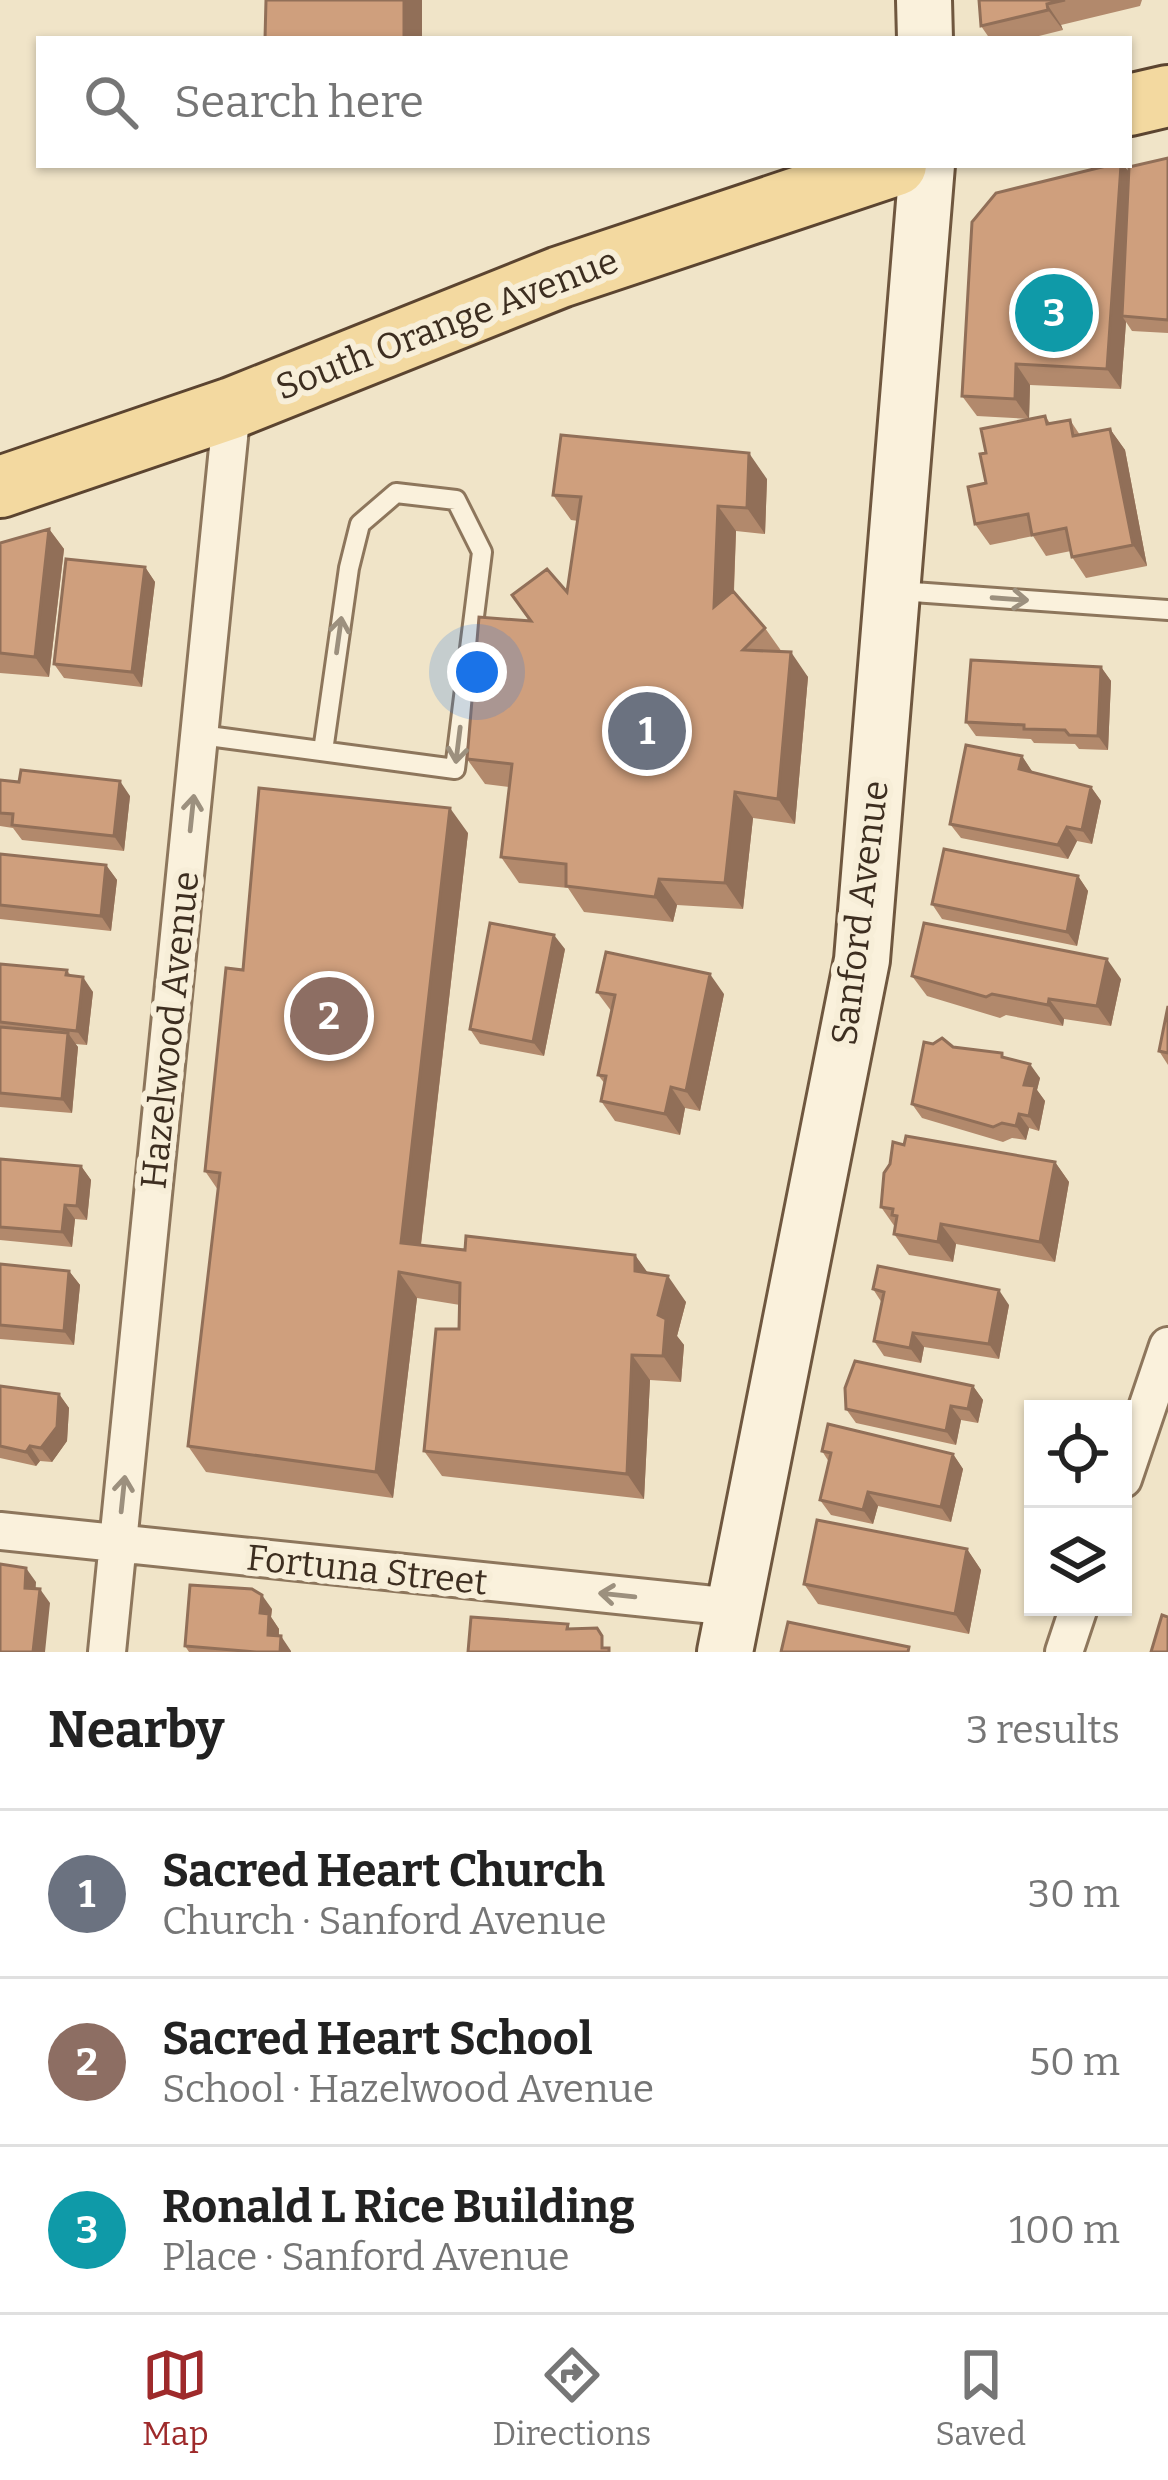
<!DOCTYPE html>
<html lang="en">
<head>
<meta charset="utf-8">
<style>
	:root { --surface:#fff; --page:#f2f2f2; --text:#222; --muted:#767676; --line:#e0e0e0; --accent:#9e2a2b }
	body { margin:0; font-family:Bitter,serif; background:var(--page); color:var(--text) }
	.controls { position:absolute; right:36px; bottom:36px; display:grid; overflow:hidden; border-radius:0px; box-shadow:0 3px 9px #0004 }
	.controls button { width:108px; height:108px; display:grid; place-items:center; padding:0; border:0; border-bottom:3px solid var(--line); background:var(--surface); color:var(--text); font:60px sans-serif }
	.you { position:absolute; left:477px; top:672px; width:42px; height:42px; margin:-30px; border:9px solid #fff; border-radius:50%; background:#1a73e8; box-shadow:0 0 0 18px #1a73e833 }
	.badge { display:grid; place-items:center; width:78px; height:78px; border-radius:50%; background:var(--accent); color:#fff; font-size:39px; font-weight:700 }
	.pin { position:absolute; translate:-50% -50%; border:6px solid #fff; box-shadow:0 3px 12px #0006 }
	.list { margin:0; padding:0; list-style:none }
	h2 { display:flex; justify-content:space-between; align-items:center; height:156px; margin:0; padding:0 48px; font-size:51px }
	h2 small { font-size:39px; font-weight:400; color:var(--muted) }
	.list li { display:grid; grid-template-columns:78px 1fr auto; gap:36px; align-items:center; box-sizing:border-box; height:168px; padding:0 48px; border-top:3px solid var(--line) }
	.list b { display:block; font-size:45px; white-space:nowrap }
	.list p { margin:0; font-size:39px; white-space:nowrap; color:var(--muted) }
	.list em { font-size:39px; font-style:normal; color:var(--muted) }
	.icon { flex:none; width:66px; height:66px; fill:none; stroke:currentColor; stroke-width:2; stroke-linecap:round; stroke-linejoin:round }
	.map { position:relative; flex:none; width:1168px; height:1652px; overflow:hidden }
	.search { position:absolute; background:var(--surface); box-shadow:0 3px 9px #0004; left:36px; right:36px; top:36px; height:132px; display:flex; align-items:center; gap:30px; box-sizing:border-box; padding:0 42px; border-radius:0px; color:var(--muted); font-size:45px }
	.sheet { height:660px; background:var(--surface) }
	nav { display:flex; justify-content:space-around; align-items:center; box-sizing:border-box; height:168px; border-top:3px solid var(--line); background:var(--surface); font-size:33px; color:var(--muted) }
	nav a { display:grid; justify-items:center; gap:6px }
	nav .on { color:var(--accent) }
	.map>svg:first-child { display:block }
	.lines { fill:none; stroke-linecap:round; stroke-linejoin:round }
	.lane-casing { stroke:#8d765c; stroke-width:24 }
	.street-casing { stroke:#8d765c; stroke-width:42 }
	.secondary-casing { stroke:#6f573f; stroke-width:60 }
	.primary-casing { stroke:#5b4430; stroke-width:66 }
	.lane { stroke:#faf1dc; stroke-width:18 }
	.street { stroke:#faf1dc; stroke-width:36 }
	.secondary { stroke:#faf1dc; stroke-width:54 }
	.primary { stroke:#f3d9a0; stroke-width:60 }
	.wall { fill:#b2896c }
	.shaded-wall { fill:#916f58 }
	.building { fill:#cf9f7d; stroke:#916f58; stroke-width:3 }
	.oneway { stroke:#9c907e }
	.labels { text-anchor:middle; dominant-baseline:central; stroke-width:12; stroke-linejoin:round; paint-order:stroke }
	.street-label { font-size:36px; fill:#3d2e20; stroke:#f7eed8 }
</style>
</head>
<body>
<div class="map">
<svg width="1168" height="1652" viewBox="0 0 1168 1652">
	<rect width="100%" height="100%" fill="#f0e4c8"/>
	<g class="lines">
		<g class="lane-casing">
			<path id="lane" d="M 899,591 L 1168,610
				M 201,735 L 455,769 L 482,552 L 456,500 L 396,493 L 360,524 L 349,568 L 323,751"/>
		</g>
		<g class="street-casing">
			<path id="street" d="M 1123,1479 L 1168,1346
				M 0,1531 L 733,1607
				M 107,1652 L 232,408
				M 1064,1652 L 1079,1607"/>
		</g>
		<g class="secondary-casing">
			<path id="secondary" d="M 924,0 L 925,39
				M 725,1652 L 862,960 L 927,165"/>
		</g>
		<g class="primary-casing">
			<path id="primary" d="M 1129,105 L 1168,96
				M 0,487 L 232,408 L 560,277 L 896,165"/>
		</g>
		<use href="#lane" class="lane"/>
		<use href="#street" class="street"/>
		<use href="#secondary" class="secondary"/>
		<use href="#primary" class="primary"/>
	</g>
	<path class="wall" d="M 979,0 L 1142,0 L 1140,6 L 1061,25 L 1063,30 L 1027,39 L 990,39 L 981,26 Z
		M 1168,158 L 1168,333 L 1132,331 L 1126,322 L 1121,389 L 1030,385 L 1029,419 L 1045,416 L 1050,423 L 1070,420 L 1080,435 L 1110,429 L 1125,450 L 1147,566 L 1086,578 L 1072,557 L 1071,551 L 1046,556 L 1033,536 L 990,545 L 975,524 L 986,483 L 1029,419 L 977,416 L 962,396 L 1129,172 Z
		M 767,479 L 765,534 L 736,531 L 734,592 L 765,628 L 782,652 L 808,677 L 795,824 L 753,818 L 743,909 L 677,905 L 673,922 L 584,912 L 568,888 L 519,883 L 501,857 L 509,787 L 485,784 L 467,759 L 529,620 L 512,595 L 567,592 L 578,521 L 571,520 L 553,495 Z
		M 49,529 L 64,549 L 49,677 L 0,673 L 0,543 Z
		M 145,567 L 155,582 L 142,687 L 64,678 L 54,664 Z
		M 1101,667 L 1111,681 L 1108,750 L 1079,749 L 1075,744 L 1034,743 L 1031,739 L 976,736 L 966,722 Z
		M 1022,756 L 1032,772 L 1091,787 L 1101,801 L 1092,844 L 1077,841 L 1068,859 L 961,838 L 950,824 Z
		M 0,780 L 130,796 L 124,851 L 22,840 L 13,828 L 0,826 Z
		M 468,833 L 421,1245 L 465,1250 L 635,1255 L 647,1273 L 686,1302 L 677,1336 L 684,1345 L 681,1382 L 650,1380 L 644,1499 L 442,1476 L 424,1451 L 459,1329 L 460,1305 L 417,1298 L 393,1498 L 206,1472 L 188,1446 L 218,1190 L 205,1171 L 243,970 Z
		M 0,854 L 106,865 L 117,880 L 111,931 L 0,919 Z
		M 1078,876 L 1088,891 L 1077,946 L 942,919 L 932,904 Z
		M 565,949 L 544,1056 L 480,1044 L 470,1029 Z
		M 0,964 L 67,970 L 71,976 L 93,992 L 87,1045 L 75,1044 L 78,1047 L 72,1113 L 0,1107 Z
		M 912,976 L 1121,979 L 1111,1026 L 1064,1019 L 1063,1026 L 1006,1015 L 1000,1018 L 927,996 Z
		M 597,992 L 724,994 L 700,1111 L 685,1108 L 680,1135 L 615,1121 L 601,1101 L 605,1084 L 598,1075 L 612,1012 Z
		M 1168,1006 L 1168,1065 L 1159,1051 Z
		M 953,1047 L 1006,1058 L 1040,1078 L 1037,1090 L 1045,1101 L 1039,1131 L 1029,1128 L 1026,1140 L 1012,1138 L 1003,1142 L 922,1118 L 912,1104 Z
		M 0,1159 L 81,1166 L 91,1180 L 87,1220 L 75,1219 L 72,1247 L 0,1240 Z
		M 1055,1162 L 1069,1182 L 1055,1262 L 956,1244 L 953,1262 L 909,1255 L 894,1234 L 895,1227 L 881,1207 Z
		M 0,1264 L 69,1271 L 80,1285 L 74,1345 L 0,1339 Z
		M 873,1289 L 1009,1305 L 999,1359 L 924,1347 L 921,1363 L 884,1356 L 874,1341 L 882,1303 Z
		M 0,1386 L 59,1394 L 69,1408 L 67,1441 L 52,1462 L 40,1461 L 36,1466 L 0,1458 Z
		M 973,1386 L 983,1400 L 978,1423 L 961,1420 L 956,1445 L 856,1423 L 846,1409 Z
		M 822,1451 L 953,1454 L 963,1469 L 951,1522 L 878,1506 L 873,1524 L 831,1515 L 820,1500 L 829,1462 Z
		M 967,1549 L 981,1570 L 969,1634 L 818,1604 L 804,1584 Z
		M 272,1609 L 271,1617 L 279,1629 L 279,1636 L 291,1652 L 189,1652 L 185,1646 Z"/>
	<path class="shaded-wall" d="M 404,0 L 422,0 L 422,39 L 404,39 Z
		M 1047,4 L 1061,25 L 1063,30 L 1048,10 Z
		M 1121,165 L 1124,165 L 1136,182 L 1122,316 L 1126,322 L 1121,389 L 1107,369 Z
		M 1016,364 L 1030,385 L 1029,419 L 1015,399 Z
		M 1110,429 L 1125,450 L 1147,566 L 1133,545 Z
		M 749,453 L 767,479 L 765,534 L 747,508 Z
		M 718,506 L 736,531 L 732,633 L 714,607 Z
		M 49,529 L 64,549 L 49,677 L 35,657 Z
		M 145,567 L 155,582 L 142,687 L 132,672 Z
		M 791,652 L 808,677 L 795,824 L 778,799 Z
		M 1101,667 L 1111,681 L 1108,750 L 1098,736 Z
		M 1022,756 L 1032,771 L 1029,783 L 1019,769 Z
		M 120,781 L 130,796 L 124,851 L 114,836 Z
		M 1091,787 L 1101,801 L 1092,844 L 1082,830 Z
		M 735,792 L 753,818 L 743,909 L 725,883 Z
		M 450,808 L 468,833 L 418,1269 L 401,1243 Z
		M 1067,827 L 1077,841 L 1068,859 L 1058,845 Z
		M 106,865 L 117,880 L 111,931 L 101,916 Z
		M 1078,876 L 1088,891 L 1077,946 L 1067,932 Z
		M 659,879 L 677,905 L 673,922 L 655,897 Z
		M 554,935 L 565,949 L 544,1056 L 533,1042 Z
		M 1107,959 L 1121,979 L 1111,1026 L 1097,1006 Z
		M 710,974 L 724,994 L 700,1111 L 686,1091 Z
		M 83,977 L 93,992 L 87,1045 L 77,1031 Z
		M 1049,999 L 1064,1019 L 1063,1026 L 1048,1005 Z
		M 68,1033 L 78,1047 L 72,1113 L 62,1099 Z
		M 1030,1064 L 1040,1078 L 1037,1090 L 1045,1101 L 1039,1131 L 1029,1116 L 1024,1085 Z
		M 671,1087 L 685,1108 L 680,1135 L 665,1114 Z
		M 1019,1114 L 1029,1128 L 1026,1140 L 1016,1126 Z
		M 1055,1162 L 1069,1182 L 1055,1262 L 1040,1242 Z
		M 81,1166 L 91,1180 L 87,1220 L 77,1206 Z
		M 65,1205 L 75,1219 L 72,1247 L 62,1232 Z
		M 941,1224 L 956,1244 L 953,1262 L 938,1242 Z
		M 635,1255 L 653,1280 L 635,1271 Z
		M 69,1271 L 80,1285 L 74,1345 L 64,1331 Z
		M 399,1272 L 417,1298 L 393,1498 L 376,1472 Z
		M 668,1276 L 686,1302 L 677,1336 L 684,1345 L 681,1382 L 663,1356 L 658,1315 Z
		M 999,1290 L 1009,1305 L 999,1359 L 989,1344 Z
		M 913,1333 L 924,1347 L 921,1363 L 910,1348 Z
		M 632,1355 L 650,1380 L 644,1499 L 627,1474 Z
		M 973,1386 L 983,1400 L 978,1423 L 968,1409 Z
		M 59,1394 L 69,1408 L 67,1441 L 52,1462 L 41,1448 Z
		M 951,1406 L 961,1420 L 956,1445 L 946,1431 Z
		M 30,1446 L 40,1461 L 36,1466 L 26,1452 Z
		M 953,1454 L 963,1469 L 951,1522 L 941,1507 Z
		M 868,1492 L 878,1506 L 873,1524 L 863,1510 Z
		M 967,1549 L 981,1570 L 969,1634 L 955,1614 Z
		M 26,1568 L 36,1582 L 35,1603 L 25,1588 Z
		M 40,1589 L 50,1603 L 45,1652 L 33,1652 Z
		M 262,1595 L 272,1609 L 271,1617 L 279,1629 L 278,1649 L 268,1635 L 260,1613 Z
		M 281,1636 L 291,1651 L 291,1652 L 280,1652 Z"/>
	<path class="building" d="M 266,0 L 404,0 L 404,39 L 265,39 Z
		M 979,0 L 1065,0 L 1047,4 L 1048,10 L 981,26 Z
		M 1168,158 L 1168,320 L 1122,316 L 1129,167 Z
		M 1110,165 L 1121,165 L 1107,369 L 1016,364 L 1015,399 L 962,396 L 972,222 L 996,193 Z
		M 1045,416 L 1047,424 L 1070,420 L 1073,436 L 1110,429 L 1133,545 L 1072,557 L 1066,528 L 1032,535 L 1028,514 L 975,524 L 968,487 L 986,483 L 980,454 L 986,453 L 981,429 Z
		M 561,435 L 749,453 L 747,508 L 718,506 L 714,607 L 733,591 L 765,628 L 743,650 L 791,652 L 778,799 L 735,792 L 725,883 L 659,879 L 655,897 L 566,886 L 566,864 L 501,857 L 512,764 L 467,759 L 479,617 L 531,621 L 512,595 L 547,569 L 567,592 L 581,497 L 553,495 Z
		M 49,529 L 35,657 L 0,653 L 0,543 Z
		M 66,559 L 145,567 L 132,672 L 54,664 Z
		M 971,660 L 1101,667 L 1098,736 L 1069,735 L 1065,730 L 1024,729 L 1024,725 L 966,722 Z
		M 966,745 L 1022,756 L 1019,769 L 1091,787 L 1082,830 L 1067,827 L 1058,845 L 950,824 Z
		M 21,770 L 120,781 L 114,836 L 12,825 L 13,814 L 0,813 L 0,780 L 19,782 Z
		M 259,788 L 450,808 L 401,1243 L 465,1250 L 466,1236 L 635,1255 L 635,1271 L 668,1276 L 658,1315 L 666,1319 L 663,1356 L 632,1355 L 627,1474 L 424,1451 L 436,1329 L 459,1329 L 460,1283 L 399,1272 L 376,1472 L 188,1446 L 220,1173 L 205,1171 L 226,968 L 243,970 Z
		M 944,849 L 1078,876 L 1067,932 L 932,904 Z
		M 0,854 L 106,865 L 101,916 L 0,905 Z
		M 490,923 L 554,935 L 533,1042 L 470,1029 Z
		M 924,923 L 1107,959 L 1097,1006 L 1049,999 L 1048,1005 L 992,994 L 986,997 L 912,976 Z
		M 606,952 L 710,974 L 686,1091 L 671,1087 L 665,1114 L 601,1101 L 606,1076 L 598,1075 L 615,995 L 597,992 Z
		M 0,964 L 67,970 L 66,975 L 83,977 L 77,1031 L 0,1022 Z
		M 1168,1006 L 1168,1053 L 1159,1051 Z
		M 0,1027 L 68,1033 L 62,1099 L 0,1093 Z
		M 942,1038 L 953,1047 L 1002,1053 L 1002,1057 L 1030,1064 L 1024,1085 L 1035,1086 L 1029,1116 L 1019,1114 L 1016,1126 L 1002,1123 L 993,1127 L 912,1104 L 924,1042 L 933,1044 Z
		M 906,1136 L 1055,1162 L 1040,1242 L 941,1224 L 938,1242 L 894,1234 L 897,1216 L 892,1215 L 893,1209 L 881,1207 L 884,1173 L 890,1164 L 893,1142 L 904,1145 Z
		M 0,1159 L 81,1166 L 77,1206 L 65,1205 L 62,1232 L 0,1227 Z
		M 0,1264 L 69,1271 L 64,1331 L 0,1325 Z
		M 878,1266 L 999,1290 L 989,1344 L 913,1333 L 910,1348 L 874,1341 L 884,1292 L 873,1289 Z
		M 855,1361 L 973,1386 L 968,1409 L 951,1406 L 946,1431 L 846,1409 L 845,1388 Z
		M 0,1386 L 59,1394 L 57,1427 L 41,1448 L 30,1446 L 26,1452 L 0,1446 Z
		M 828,1424 L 953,1454 L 941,1507 L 868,1492 L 863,1510 L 820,1500 L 831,1453 L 822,1451 Z
		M 817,1520 L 967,1549 L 955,1614 L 804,1584 Z
		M 0,1564 L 26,1568 L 25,1588 L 40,1589 L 33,1652 L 0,1652 Z
		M 190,1585 L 252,1589 L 262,1595 L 260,1613 L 269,1614 L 268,1635 L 281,1636 L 280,1652 L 256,1652 L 185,1646 Z
		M 1162,1615 L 1168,1617 L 1168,1652 L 1151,1652 Z
		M 471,1617 L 568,1624 L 567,1629 L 597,1628 L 602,1636 L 602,1648 L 609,1648 L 609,1652 L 468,1652 Z
		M 788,1622 L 909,1647 L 908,1652 L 781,1652 Z"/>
	<defs><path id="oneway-shaft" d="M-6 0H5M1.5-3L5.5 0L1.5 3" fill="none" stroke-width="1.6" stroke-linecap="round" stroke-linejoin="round" transform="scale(3)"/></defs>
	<g class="oneway">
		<use href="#oneway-shaft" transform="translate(1010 599) rotate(4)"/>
		<use href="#oneway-shaft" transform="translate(339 635) rotate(-82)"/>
		<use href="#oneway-shaft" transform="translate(458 745) rotate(97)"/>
		<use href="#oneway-shaft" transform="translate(192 813) rotate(-84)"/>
		<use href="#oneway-shaft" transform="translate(123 1494) rotate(-84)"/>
		<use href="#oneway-shaft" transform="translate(617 1595) rotate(-174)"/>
	</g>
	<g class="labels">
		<g class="street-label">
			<text transform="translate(447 324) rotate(-21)">South Orange Avenue</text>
			<text transform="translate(860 913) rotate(-83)">Sanford Avenue</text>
			<text transform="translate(170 1030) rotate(-84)">Hazelwood Avenue</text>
			<text transform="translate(367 1570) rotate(6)">Fortuna Street</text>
		</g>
	</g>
</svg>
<div class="controls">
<button><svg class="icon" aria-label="locate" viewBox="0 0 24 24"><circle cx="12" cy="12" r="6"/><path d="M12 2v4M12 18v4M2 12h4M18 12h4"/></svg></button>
<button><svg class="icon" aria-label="layers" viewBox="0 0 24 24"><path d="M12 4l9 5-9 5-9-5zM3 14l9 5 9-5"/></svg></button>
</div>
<div class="you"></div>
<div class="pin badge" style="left:647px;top:731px;background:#6b7280">1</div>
<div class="pin badge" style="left:329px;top:1016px;background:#8d6e63">2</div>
<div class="pin badge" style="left:1054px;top:313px;background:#0f9aa8">3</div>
<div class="search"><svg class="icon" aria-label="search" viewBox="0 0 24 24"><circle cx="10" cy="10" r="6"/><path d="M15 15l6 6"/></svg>Search here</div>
</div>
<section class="sheet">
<h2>Nearby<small>3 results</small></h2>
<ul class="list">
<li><span class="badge" style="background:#6b7280">1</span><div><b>Sacred Heart Church</b><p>Church · Sanford Avenue</p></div><em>30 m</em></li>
<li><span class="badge" style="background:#8d6e63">2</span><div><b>Sacred Heart School</b><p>School · Hazelwood Avenue</p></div><em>50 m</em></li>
<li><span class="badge" style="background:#0f9aa8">3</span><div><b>Ronald L Rice Building</b><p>Place · Sanford Avenue</p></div><em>100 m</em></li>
</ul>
</section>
<nav>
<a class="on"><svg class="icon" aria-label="map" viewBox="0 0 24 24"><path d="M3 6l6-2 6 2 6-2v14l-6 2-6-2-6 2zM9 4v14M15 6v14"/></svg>Map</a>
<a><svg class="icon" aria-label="directions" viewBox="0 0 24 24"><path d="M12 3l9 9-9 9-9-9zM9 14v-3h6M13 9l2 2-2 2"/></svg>Directions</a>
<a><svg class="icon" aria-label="saved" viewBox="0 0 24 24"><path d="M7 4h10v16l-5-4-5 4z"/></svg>Saved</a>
</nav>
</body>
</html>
